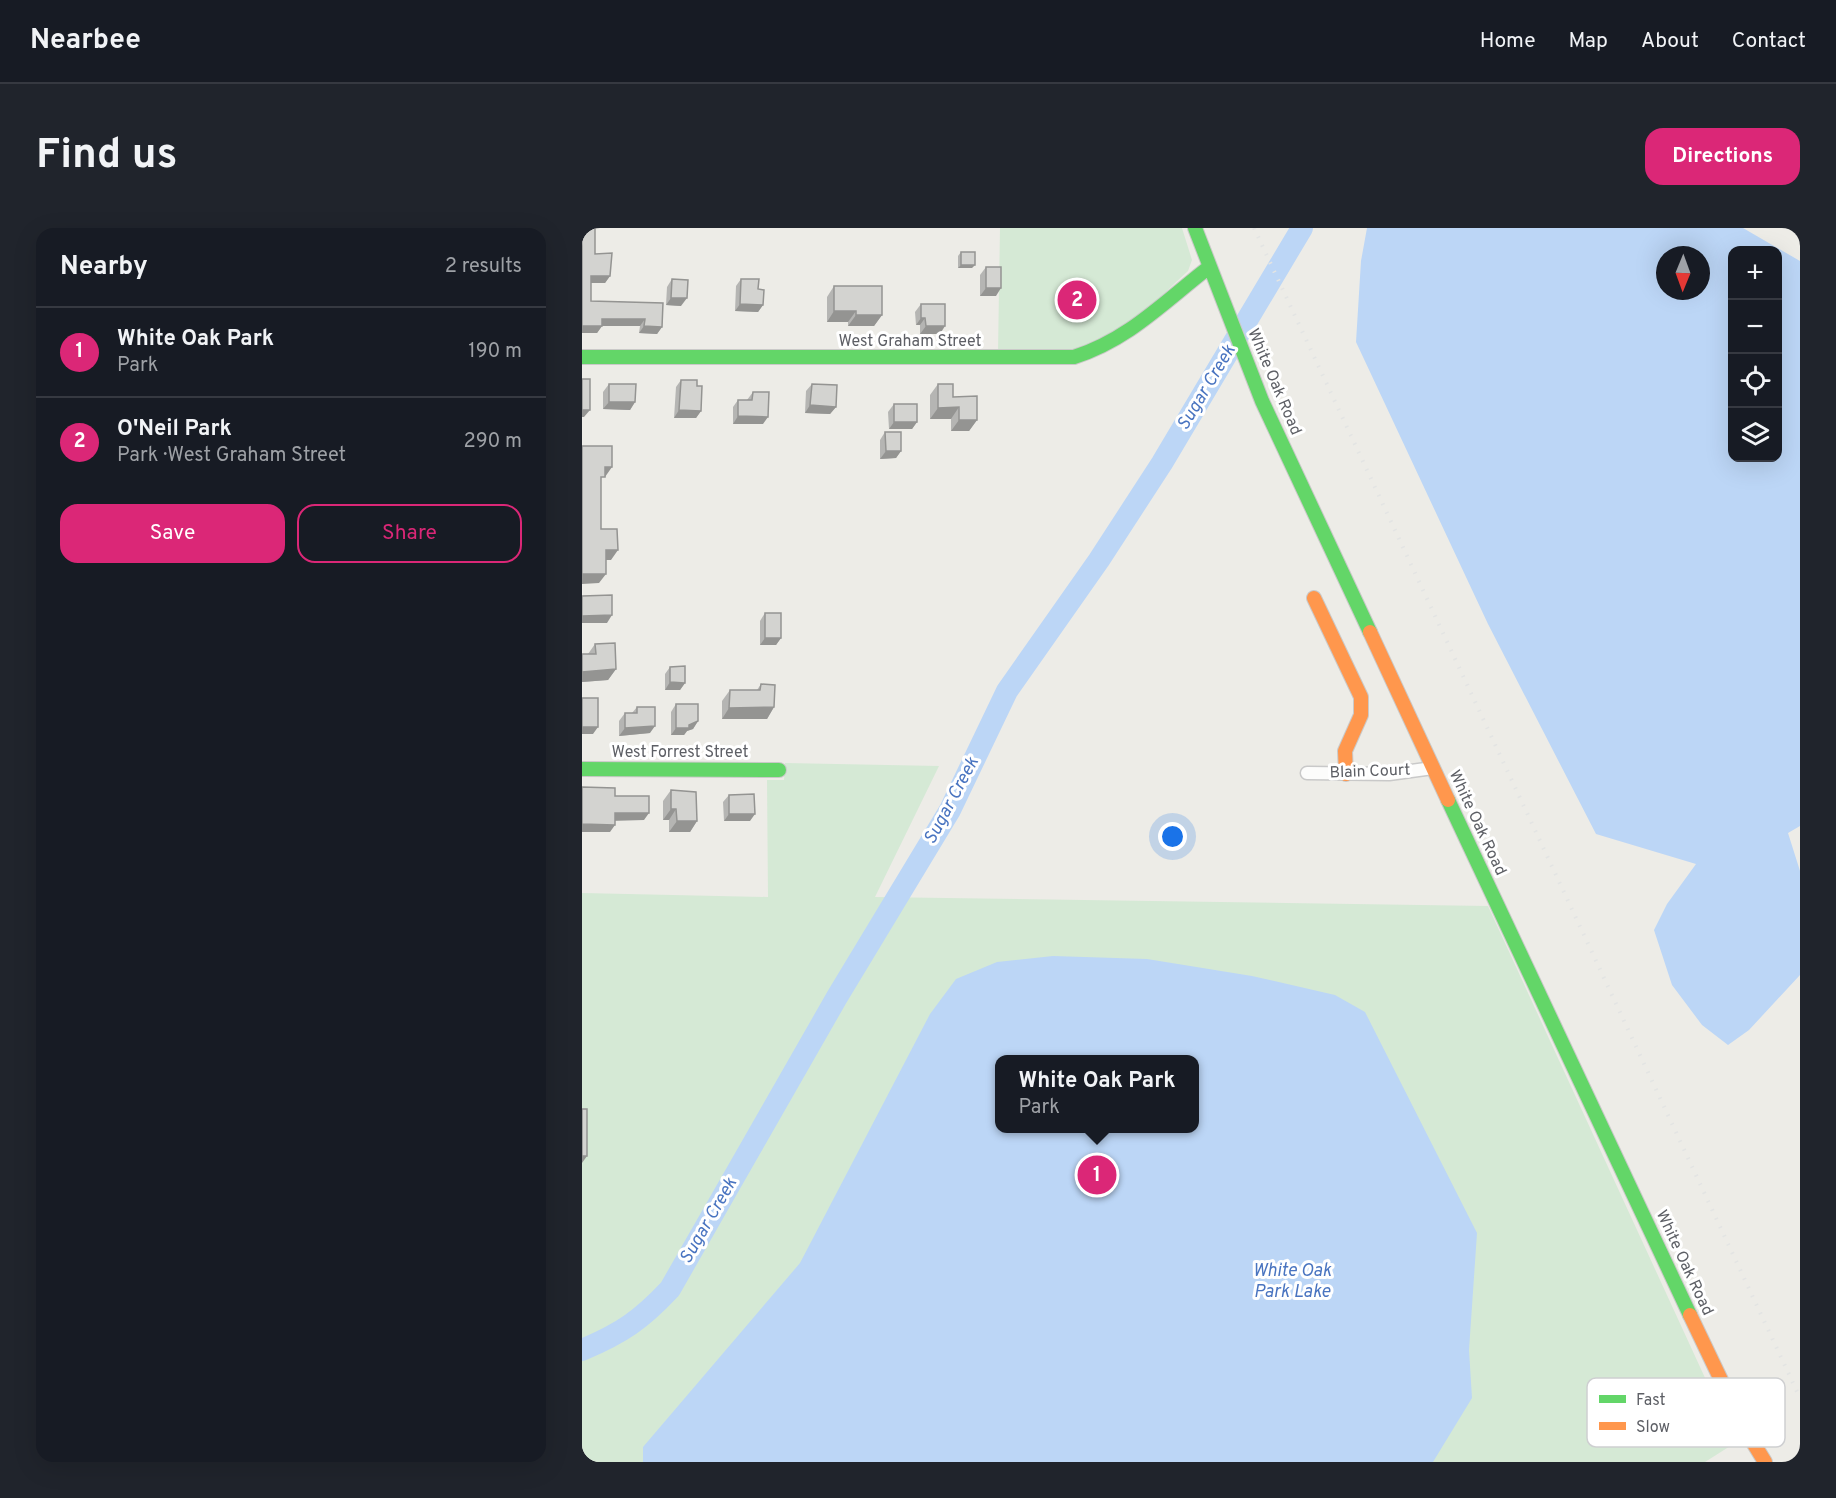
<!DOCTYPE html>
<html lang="en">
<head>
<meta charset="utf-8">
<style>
	:root { --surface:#171b24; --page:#20242c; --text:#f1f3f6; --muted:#9ea1a6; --line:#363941; --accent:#db2777 }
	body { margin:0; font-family:Overpass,sans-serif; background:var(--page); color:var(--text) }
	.controls { position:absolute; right:18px; top:18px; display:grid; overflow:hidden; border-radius:12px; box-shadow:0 6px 24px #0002 }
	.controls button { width:54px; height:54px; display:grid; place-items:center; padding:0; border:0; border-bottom:2px solid var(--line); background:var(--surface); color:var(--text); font:30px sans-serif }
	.compass { position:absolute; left:1074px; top:18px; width:54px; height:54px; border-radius:50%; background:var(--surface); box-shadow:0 6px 24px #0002; rotate:181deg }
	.you { position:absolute; left:591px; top:609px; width:21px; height:21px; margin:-15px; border:4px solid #fff; border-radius:50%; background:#1a73e8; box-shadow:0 0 0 9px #1a73e833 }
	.badge { display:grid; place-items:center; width:39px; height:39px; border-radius:50%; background:var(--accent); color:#fff; font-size:20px; font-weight:700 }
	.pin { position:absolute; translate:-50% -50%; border:3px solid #fff; box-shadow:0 2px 6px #0006 }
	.popup { position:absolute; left:413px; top:827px; width:204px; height:78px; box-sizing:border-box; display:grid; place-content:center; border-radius:12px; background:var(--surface); filter:drop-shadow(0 2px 4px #0005); font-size:20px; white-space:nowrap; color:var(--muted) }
	.popup b { font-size:22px; color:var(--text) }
	.popup::after { content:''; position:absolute; left:50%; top:100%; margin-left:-12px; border:12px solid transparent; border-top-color:var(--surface) }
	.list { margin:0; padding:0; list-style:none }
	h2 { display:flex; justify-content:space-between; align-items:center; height:78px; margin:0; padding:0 24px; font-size:26px }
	h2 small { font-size:20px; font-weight:400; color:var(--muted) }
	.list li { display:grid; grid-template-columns:39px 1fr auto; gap:18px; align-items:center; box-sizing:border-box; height:90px; padding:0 24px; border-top:2px solid var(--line) }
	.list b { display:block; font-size:22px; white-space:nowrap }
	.list p { margin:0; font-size:20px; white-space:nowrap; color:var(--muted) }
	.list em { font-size:20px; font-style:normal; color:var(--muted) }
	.actions { display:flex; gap:12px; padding:18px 24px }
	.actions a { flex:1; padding:14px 0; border:2px solid var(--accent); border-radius:18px; text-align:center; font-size:21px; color:var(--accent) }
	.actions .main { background:var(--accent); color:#fff }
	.icon { flex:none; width:33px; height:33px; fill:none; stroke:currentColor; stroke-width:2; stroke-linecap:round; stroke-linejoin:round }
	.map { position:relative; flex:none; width:1218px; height:1234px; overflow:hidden; border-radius:18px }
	header { display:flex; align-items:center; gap:36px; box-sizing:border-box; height:84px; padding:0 30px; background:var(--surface); border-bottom:2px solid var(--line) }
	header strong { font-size:28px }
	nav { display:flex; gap:33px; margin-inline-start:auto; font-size:21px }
	.intro { display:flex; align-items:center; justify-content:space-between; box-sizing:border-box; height:144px; padding:0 36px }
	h1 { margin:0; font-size:42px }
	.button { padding:15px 27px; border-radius:18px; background:var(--accent); color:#fff; font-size:21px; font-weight:700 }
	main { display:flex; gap:36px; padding:0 36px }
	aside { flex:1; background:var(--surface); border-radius:18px; box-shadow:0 6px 24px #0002 }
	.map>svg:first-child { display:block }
	.green { fill:#d5e9d5; fill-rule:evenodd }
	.water { fill:#bcd6f6; fill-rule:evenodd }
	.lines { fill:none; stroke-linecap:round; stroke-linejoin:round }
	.river { stroke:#bcd6f6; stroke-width:22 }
	.street-casing { stroke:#c9c9c9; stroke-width:15 }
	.fast-casing { stroke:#cac9c8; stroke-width:16 }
	.slow-casing { stroke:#cac9c8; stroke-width:16 }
	.street { stroke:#fcfcfb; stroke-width:12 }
	.fast { stroke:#63d668; stroke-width:14 }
	.slow { stroke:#ff974d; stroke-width:14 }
	.rail { stroke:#e3e4e3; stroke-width:4; stroke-dasharray:1.5 8; stroke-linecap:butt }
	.wall { fill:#b5b5b3 }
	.shaded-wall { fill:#949492 }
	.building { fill:#d3d3d0; stroke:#949492; stroke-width:1.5 }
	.labels { text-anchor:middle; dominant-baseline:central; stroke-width:6; stroke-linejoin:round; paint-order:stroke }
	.street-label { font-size:16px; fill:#5d5f65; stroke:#fff }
	.water-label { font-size:18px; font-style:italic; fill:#4974c0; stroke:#fff }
	.key { fill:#fff; stroke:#cecfd1; stroke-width:1.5 }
	.key-label { font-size:16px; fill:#5d5f65 }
</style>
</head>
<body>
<header>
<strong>Nearbee</strong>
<nav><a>Home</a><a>Map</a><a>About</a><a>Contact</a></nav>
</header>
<div class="intro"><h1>Find us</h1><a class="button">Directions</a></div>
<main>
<aside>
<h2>Nearby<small>2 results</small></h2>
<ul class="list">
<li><span class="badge">1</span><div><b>White Oak Park</b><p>Park</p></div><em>190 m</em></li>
<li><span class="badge">2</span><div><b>O'Neil Park</b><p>Park · West Graham Street</p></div><em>290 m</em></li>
</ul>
<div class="actions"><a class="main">Save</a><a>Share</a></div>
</aside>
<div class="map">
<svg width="1218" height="1234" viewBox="0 0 1218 1234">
	<rect width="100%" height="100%" fill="#edece7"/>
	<path class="green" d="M 418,0 L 600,0 L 610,32 L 606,43 C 577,69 549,102 512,116 C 486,126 444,124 416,124 Z
		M 203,535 L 357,538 L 293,669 L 906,678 L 1153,1215 L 1123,1234 L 0,1234 L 0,665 L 186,669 L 185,552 L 202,552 ZM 418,832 L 612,832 L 612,900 L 418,900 Z"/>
	<path class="water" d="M 785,0 L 1161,0 L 1218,33 L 1218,598 L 1206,605 L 1218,643 L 1218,747 L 1167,802 L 1146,817 L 1120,797 L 1090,757 L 1072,702 L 1085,676 L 1114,636 L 1014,606 L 906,396 L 774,114 L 779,33 ZM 1150,22 L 1196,22 L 1196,230 L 1150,230 ZM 1083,27 L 1119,27 L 1119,63 L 1083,63 Z
		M 471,728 L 565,731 L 670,748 L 753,767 L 783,784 L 895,1005 L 887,1122 L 890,1170 L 851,1234 L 61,1234 L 61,1219 L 218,1035 L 348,786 L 374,751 L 415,734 ZM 418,832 L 612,832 L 612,900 L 418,900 Z"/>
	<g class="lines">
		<path class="river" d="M 0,1122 C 40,1105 59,1092 88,1061 L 255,769 L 368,582 L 425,463 L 517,332 L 580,235 L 720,0"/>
		<g class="street-casing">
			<path id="street" d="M 725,545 L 807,546 L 851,540"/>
		</g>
		<g class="fast-casing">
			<path id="fast" d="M 613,0 L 680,173 L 788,404
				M 0,129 L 492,129 C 546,112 582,74 626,40
				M 0,541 L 197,542
				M 866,572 L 1108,1087"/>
		</g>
		<g class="slow-casing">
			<path id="slow" d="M 732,370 L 779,469 L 779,487 L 763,523 L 764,546
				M 788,404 L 866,572
				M 1108,1087 L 1161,1198 L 1183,1234"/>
		</g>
		<use href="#street" class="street"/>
		<use href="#fast" class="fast"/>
		<use href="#slow" class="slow"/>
		<path class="rail" d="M 672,0 L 1218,1170"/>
	</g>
	<path class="wall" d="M 0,0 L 13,26 L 28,48 L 23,55 L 9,55 L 9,73 L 81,75 L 80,99 L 75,106 L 57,105 L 58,98 L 20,98 L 15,105 L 0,105 Z
		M 379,24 L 390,40 L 376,40 L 376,28 Z
		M 404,39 L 414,68 L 398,68 L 398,47 Z
		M 90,51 L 99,78 L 84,77 L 85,59 Z
		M 159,51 L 176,61 L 181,77 L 176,84 L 153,83 L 154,58 Z
		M 252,58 L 300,87 L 292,98 L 266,98 L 266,94 L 245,94 L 245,69 Z
		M 339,76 L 358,106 L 338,106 L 338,97 L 334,97 L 333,84 Z
		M 99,152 L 115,158 L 119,183 L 114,190 L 92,190 L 94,159 Z
		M 27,156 L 53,174 L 48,182 L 21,181 L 21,164 Z
		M 230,156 L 254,179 L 248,186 L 223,185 L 224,163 Z
		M 356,156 L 395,192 L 387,203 L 369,203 L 369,191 L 348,191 L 348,167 Z
		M 171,164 L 181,196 L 151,196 L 151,179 L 156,172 L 165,172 Z
		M 312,176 L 335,194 L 330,201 L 307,201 L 306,184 Z
		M 303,204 L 319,223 L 314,230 L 298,231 L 298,212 Z
		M 183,385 L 199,410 L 194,417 L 178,417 L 178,393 Z
		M 13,416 L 34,441 L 26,452 L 0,454 L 0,426 L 6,426 Z
		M 88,439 L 103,455 L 98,462 L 83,462 L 83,446 Z
		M 179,456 L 192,479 L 185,491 L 140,491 L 140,473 L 148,462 L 175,462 Z
		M 94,476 L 116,493 L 111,501 L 105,503 L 102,507 L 89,507 L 89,484 Z
		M 55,479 L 68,505 L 37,508 L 37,493 L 43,485 L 50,485 Z
		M 89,562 L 115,593 L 108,604 L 87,604 L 87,592 L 81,592 L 81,573 Z
		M 147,567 L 168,593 L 142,593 L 141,574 Z"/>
	<path class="shaded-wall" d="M 379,37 L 393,37 L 390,40 L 376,40 Z
		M 9,48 L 28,48 L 23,55 L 4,55 Z
		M 404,60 L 419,60 L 414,68 L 398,68 Z
		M 89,70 L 105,70 L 99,78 L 84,77 Z
		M 158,76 L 181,77 L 176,84 L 153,83 Z
		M 252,83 L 274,83 L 266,94 L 245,94 Z
		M 274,87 L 300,87 L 292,98 L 266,98 Z
		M 339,90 L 343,90 L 338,97 L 334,97 Z
		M 20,91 L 63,91 L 58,98 L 20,98 L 15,105 L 0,105 L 0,98 Z
		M 62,98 L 80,99 L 75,106 L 57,105 Z
		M 344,98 L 363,98 L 358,106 L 338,106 Z
		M 27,174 L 53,174 L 48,182 L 21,181 Z
		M 228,177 L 254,179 L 248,186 L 223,185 Z
		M 377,179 L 369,191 L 348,191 L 356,180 Z
		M 0,182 L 8,182 L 2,189 L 0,189 Z
		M 97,182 L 119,183 L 114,190 L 92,190 Z
		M 156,188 L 186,189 L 181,196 L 151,196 Z
		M 377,192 L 395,192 L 387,203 L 369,203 Z
		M 312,194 L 335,194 L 330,201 L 307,201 Z
		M 304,223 L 319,223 L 314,230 L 298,231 Z
		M 23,239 L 30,239 L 23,249 L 16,249 Z
		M 24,322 L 36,322 L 29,332 L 17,332 Z
		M 0,346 L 24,346 L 17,355 L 0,356 Z
		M 30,387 L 25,395 L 0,395 L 0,388 Z
		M 183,410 L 199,410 L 194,417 L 178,417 Z
		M 34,441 L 26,452 L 0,454 L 0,444 Z
		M 88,454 L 103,455 L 98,462 L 83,462 Z
		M 192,479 L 185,491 L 140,491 L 147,480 Z
		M 116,493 L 111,501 L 105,503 L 102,507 L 89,507 L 94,500 Z
		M 73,498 L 68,505 L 37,508 L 43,500 Z
		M 0,499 L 16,499 L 11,506 L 0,506 Z
		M 89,581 L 94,581 L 87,592 L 81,592 Z
		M 33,585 L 67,585 L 62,592 L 28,593 Z
		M 147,586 L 173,586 L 168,593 L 142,593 Z
		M 95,593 L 115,593 L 108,604 L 87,604 Z
		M 0,596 L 33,597 L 28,604 L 0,604 Z
		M 0,928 L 5,928 L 0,935 Z"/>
	<path class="building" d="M 0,0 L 13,0 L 13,26 L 30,25 L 28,48 L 9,48 L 9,73 L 81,75 L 80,99 L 62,98 L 63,91 L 20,91 L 20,98 L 0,98 Z
		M 379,24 L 393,24 L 393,37 L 379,37 Z
		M 404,39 L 419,39 L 419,60 L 404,60 Z
		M 90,51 L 106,52 L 105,70 L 89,70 Z
		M 159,51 L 177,51 L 176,61 L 182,62 L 181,77 L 158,76 Z
		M 252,58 L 300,58 L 300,87 L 274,87 L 274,83 L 252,83 Z
		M 339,76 L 363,76 L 363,98 L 344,98 L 343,90 L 339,90 Z
		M 0,151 L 8,151 L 8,182 L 0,182 Z
		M 99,152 L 115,152 L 115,158 L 120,158 L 119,183 L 97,182 Z
		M 27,156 L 54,156 L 53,174 L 27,174 Z
		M 230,156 L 255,157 L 254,179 L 228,177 Z
		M 356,156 L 371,156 L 371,169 L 395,168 L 395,192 L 377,192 L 377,179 L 356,180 Z
		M 171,164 L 187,164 L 186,189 L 156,188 L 156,172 L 170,172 Z
		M 312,176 L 335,176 L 335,194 L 312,194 Z
		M 303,204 L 319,204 L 319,223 L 304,223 Z
		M 0,218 L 30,218 L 30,239 L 23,239 L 23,249 L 19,249 L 19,301 L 35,301 L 36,322 L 24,322 L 24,346 L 0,346 Z
		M 30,367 L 30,387 L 0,388 L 0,368 Z
		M 183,385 L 199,385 L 199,410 L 183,410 Z
		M 33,415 L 34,441 L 0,444 L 0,426 L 14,426 L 13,416 Z
		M 103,438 L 103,455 L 88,454 L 88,439 Z
		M 179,456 L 193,457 L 192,479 L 147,480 L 148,462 L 178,462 Z
		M 0,470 L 16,470 L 16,499 L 0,499 Z
		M 94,476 L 116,476 L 116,493 L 107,497 L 107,500 L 94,500 Z
		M 55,479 L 73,479 L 73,498 L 43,500 L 43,485 L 55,485 Z
		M 0,559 L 33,560 L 33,568 L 67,568 L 67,585 L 33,585 L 33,597 L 0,596 Z
		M 89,562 L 114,564 L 115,593 L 95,593 L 94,581 L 89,581 Z
		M 172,566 L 173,586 L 147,586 L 147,567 Z
		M 0,881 L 5,881 L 5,928 L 0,928 Z"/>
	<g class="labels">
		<g class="street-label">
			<text x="328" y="114">West Graham Street</text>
			<text transform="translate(692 154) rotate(67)">White Oak Road</text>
			<text x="98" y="525">West Forrest Street</text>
			<text transform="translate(788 544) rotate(-2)">Blain Court</text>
			<text transform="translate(895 595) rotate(65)">White Oak Road</text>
			<text transform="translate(1102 1035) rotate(65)">White Oak Road</text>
		</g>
		<g class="water-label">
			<text transform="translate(625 160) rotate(-59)">Sugar Creek</text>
			<text transform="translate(370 573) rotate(-62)">Sugar Creek</text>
			<text transform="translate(127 993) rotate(-60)">Sugar Creek</text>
			<text x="710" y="1043">White Oak<tspan x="710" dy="21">Park Lake</tspan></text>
		</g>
	</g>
	<rect x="1005" y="1150" width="198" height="69" rx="9" class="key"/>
	<rect x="1017" y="1167" width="27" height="8" fill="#63d668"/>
	<rect x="1017" y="1194" width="27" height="8" fill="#ff974d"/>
	<g class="key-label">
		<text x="1054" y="1177">Fast</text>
		<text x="1054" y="1204">Slow</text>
	</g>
</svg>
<div class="controls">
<button>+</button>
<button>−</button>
<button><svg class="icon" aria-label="locate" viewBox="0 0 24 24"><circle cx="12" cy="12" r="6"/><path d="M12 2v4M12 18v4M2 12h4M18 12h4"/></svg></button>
<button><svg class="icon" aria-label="layers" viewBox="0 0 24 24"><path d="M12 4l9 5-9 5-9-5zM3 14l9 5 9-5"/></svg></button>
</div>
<svg class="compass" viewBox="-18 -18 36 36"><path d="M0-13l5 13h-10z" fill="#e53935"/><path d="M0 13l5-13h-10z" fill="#9ea1a6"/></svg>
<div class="you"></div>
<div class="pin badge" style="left:515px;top:947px">1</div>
<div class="popup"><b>White Oak Park</b>Park</div>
<div class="pin badge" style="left:495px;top:72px">2</div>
</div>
</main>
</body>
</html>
